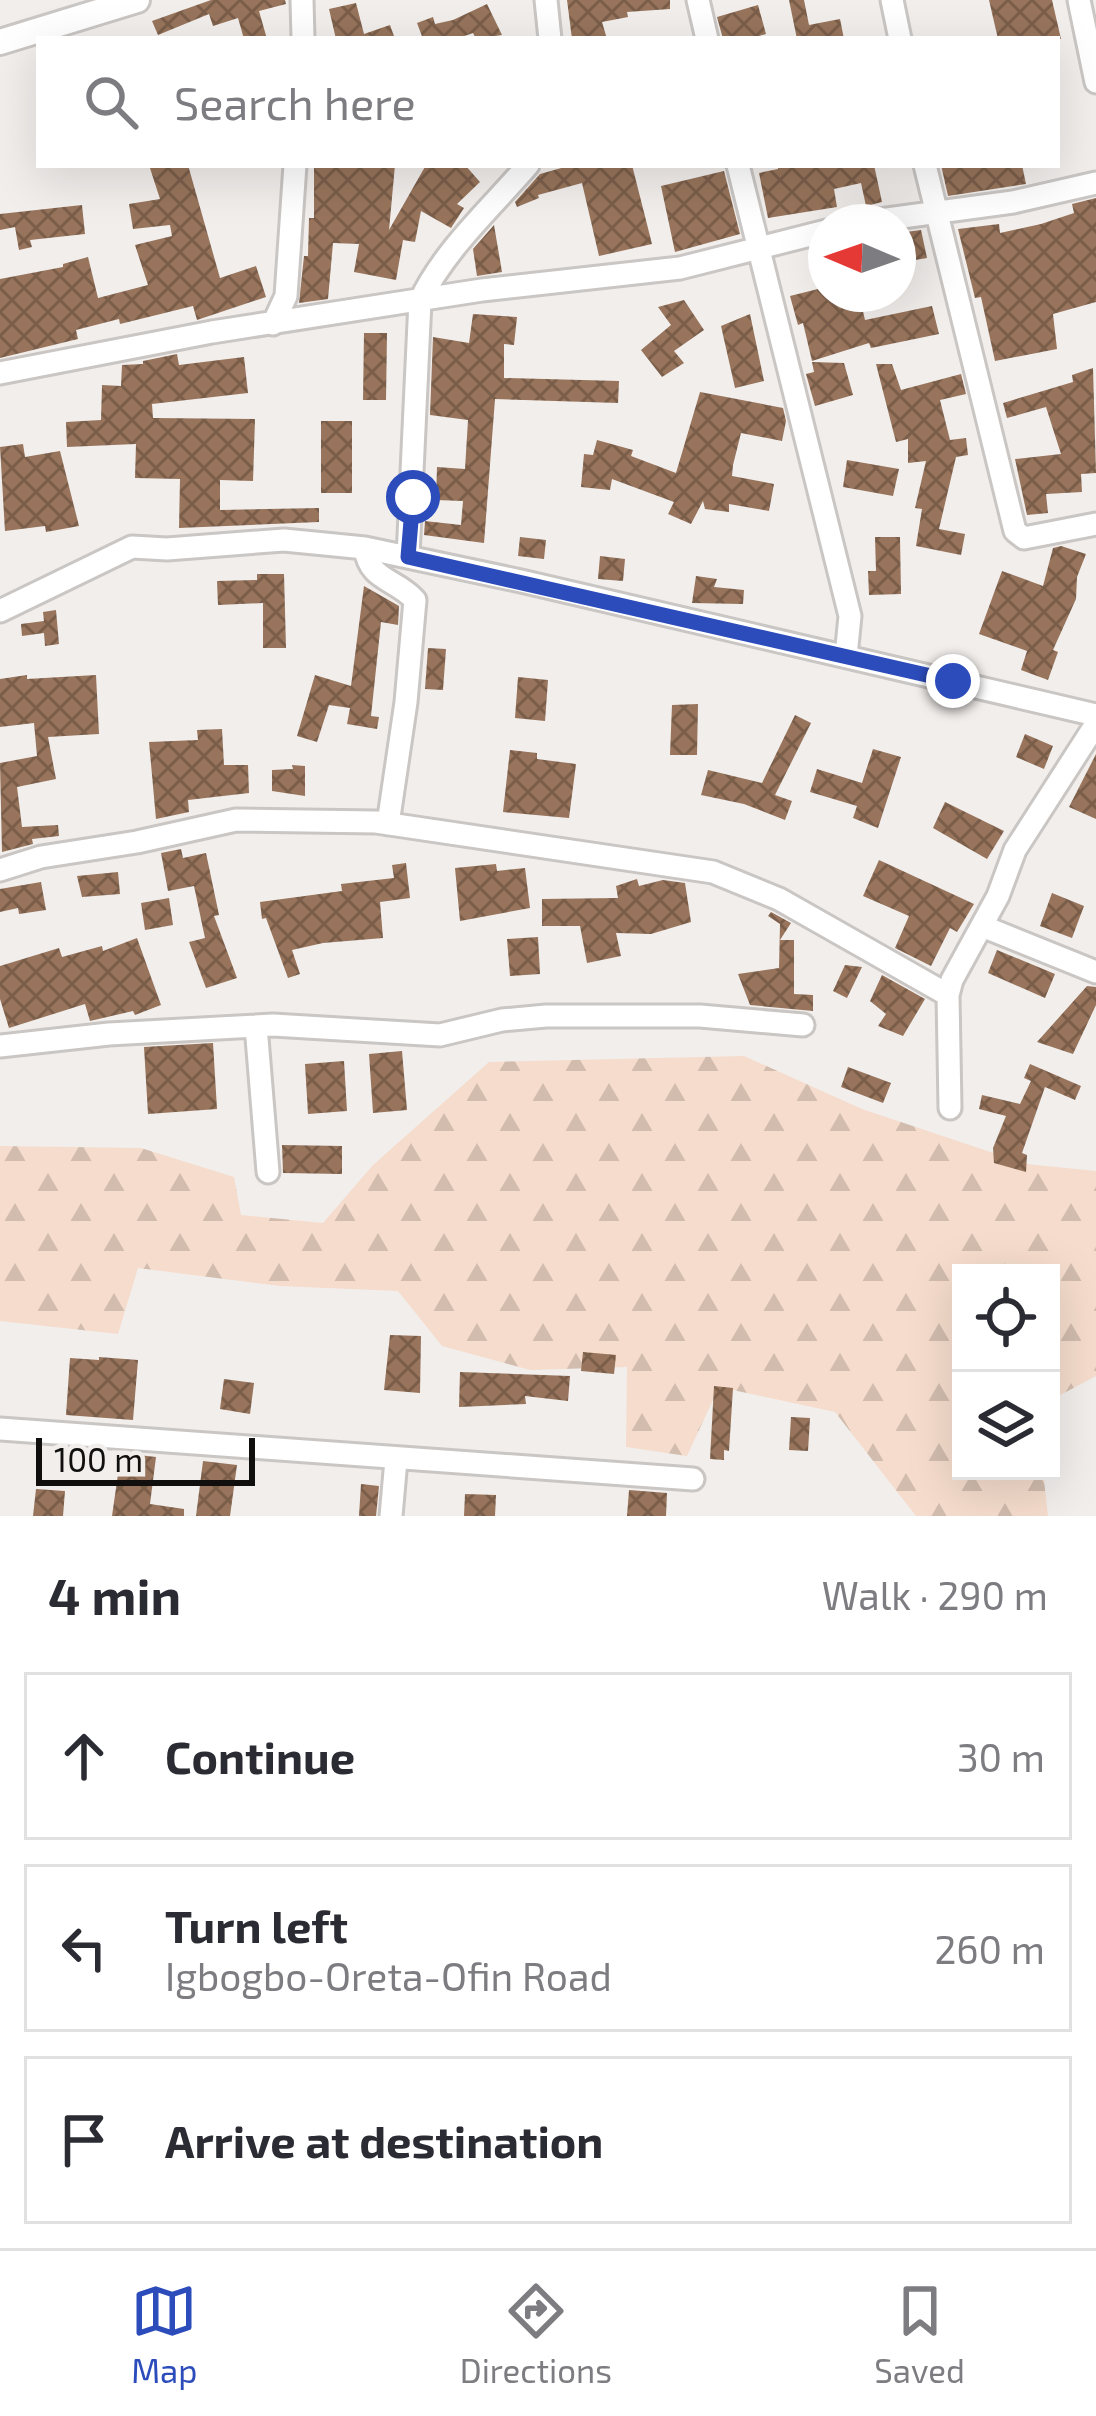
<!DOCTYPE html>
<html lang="en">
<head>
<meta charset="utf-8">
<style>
	:root { --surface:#fff; --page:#f7f7f7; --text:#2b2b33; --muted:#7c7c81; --line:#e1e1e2; --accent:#2c4cbc }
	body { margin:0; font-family:"Exo 2",sans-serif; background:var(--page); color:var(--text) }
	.controls { position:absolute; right:36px; bottom:36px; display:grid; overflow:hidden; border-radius:0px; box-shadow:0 12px 48px #0002 }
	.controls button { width:108px; height:108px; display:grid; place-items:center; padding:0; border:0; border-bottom:3px solid var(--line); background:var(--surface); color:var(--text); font:60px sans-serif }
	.compass { position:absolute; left:808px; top:204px; width:108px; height:108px; border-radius:50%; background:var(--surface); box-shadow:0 12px 48px #0002; rotate:272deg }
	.scale { position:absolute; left:36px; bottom:30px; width:219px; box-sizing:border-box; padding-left:12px; border:6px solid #100f0e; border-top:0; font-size:33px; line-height:42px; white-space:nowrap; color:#100f0e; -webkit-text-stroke:9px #f2eeec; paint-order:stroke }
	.stop { position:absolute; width:36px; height:36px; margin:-27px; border:9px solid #2c4cbc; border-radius:50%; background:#fff }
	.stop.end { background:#2c4cbc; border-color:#fff; box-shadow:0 3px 12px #0008 }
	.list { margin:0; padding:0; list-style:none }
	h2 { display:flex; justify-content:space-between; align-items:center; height:156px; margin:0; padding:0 48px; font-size:51px }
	h2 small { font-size:39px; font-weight:400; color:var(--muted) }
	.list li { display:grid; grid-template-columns:78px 1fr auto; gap:36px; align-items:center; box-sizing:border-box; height:168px; margin:0 24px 24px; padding:0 24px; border:3px solid var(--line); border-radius:0px }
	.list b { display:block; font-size:45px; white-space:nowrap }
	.list p { margin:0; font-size:39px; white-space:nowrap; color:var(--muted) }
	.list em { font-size:39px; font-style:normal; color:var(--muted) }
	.icon { flex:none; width:66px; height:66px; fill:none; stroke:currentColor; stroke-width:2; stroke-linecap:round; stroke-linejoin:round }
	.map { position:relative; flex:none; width:1096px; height:1516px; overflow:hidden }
	.search { position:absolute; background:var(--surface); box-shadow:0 12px 48px #0002; left:36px; right:36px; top:36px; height:132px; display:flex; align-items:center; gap:30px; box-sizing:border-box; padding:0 42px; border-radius:0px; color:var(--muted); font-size:45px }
	.sheet { height:732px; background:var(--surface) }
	nav { display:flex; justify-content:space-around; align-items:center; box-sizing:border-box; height:168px; border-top:3px solid var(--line); background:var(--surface); font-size:33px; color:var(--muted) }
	nav a { display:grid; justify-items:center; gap:6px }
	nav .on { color:var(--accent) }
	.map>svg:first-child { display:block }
	.forest { fill:url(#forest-firs) }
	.building { fill:url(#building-cross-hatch) }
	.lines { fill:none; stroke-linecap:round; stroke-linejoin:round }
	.minor-casing { stroke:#c9c6c4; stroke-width:27 }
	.major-casing { stroke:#c9c6c4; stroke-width:30 }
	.minor { stroke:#fff; stroke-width:21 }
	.major { stroke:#fff; stroke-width:24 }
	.route { stroke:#2c4cbc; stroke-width:15 }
</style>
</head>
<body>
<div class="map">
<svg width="1096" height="1516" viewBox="0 0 1096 1516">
	<defs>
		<pattern id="forest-firs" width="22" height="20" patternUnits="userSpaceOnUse" patternTransform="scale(3)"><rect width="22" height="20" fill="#f5dccc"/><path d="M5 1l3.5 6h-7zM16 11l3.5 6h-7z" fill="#d1bcae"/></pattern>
		<pattern id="building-cross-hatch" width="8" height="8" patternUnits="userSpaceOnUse" patternTransform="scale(3)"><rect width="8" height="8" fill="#97745b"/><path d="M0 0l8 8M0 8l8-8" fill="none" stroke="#7a5e4a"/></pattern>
	</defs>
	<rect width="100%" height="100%" fill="#f2eeec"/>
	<path class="forest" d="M 744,1056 L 862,1109 L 1026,1164 L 1096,1171 L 1096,1376 L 1051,1400 L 1051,1273 L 961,1273 L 961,1471 L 1043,1471 L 1048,1516 L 916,1516 L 835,1412 L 719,1387 L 687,1456 L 626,1447 L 627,1367 L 530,1370 L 442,1346 L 398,1291 L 280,1286 L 138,1268 L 118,1334 L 0,1321 L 0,1146 L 141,1148 L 234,1177 L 241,1215 L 323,1223 L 373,1165 L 489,1062 Z"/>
	<path class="building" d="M 211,0 L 285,0 L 286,4 L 259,11 L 267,39 L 244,39 L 238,18 L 213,26 L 209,14 L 158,35 L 152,21 Z
		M 567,0 L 670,0 L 670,9 L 627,12 L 628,17 L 602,22 L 607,39 L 572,39 Z
		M 789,0 L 804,0 L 809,25 L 840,19 L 844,39 L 797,39 Z
		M 989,0 L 1052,0 L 1061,39 L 998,39 Z
		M 356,3 L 364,34 L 390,25 L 395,39 L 336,39 L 329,9 Z
		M 487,4 L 502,35 L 476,39 L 473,33 L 456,39 L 423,39 L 417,23 L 433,17 L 435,24 L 453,20 Z
		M 758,5 L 766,34 L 749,39 L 723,39 L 717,17 Z
		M 149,165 L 188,165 L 220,278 L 256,266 L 266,297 L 197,320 L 193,306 L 120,324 L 119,319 L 76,330 L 78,339 L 0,358 L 0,279 L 63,267 L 63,264 L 88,257 L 98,298 L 148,285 L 135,245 L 172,236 L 170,225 L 133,229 L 129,204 L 160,199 Z
		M 314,165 L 395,165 L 389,230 L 426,165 L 465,165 L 480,182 L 457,204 L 464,208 L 451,228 L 421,211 L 415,242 L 403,240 L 396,280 L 354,272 L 359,244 L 333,243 L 328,299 L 299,303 L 304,256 L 308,256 L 309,218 L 314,218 Z
		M 572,165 L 632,165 L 652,244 L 599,256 L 582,183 L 538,195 L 539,198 L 517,207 L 515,202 L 540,174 Z
		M 778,165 L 874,165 L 882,202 L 866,206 L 861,183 L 834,189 L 837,207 L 768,218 L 759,173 L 778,169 Z
		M 941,165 L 1022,165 L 1026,184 L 948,196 Z
		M 724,171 L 740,234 L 675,252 L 661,186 Z
		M 1096,198 L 1096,302 L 1053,314 L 1057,349 L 995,361 L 981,297 L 975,298 L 958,229 L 999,224 L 1000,233 L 1041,224 L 1074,213 L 1072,204 Z
		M 82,205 L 85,234 L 30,240 L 32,247 L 19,250 L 15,227 L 0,230 L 0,214 Z
		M 494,225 L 502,272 L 477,276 L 473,249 Z
		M 921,230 L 927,258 L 898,263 L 898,233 Z
		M 826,287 L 826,294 L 859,294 L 865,320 L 932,306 L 939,334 L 871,348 L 869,343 L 812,361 L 803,323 L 798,325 L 790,296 Z
		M 684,300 L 704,330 L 674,351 L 684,363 L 662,377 L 641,350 L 671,325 L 658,307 Z
		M 473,314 L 517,317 L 514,345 L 504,344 L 504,378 L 619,381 L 618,403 L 495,399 L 484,543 L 424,535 L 425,521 L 461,525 L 463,501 L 436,500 L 437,467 L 465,469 L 468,420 L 430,415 L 433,337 L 469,343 Z
		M 750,314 L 764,381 L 735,388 L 721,326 Z
		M 364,333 L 387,333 L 386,400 L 363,400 Z
		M 177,354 L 179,365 L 244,357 L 248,393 L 152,404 L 153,418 L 255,419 L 253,481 L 220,480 L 220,510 L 319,508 L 319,522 L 179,528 L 180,479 L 135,478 L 136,444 L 67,447 L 66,422 L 101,420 L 102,385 L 121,386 L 122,365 L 143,364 L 143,361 Z
		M 812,362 L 844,363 L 853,395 L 815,406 L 806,374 L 814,372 Z
		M 876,364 L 892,364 L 901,390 L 961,374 L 966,394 L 940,400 L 950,440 L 966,438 L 968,455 L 956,457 L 939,529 L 965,534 L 961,555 L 916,546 L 922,509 L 915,508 L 926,461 L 908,463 L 908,439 L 896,442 Z
		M 1093,368 L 1096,473 L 1081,474 L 1082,492 L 1046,494 L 1048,513 L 1027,515 L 1015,459 L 1061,454 L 1046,407 L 1007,418 L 1003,403 L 1073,382 L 1072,375 Z
		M 700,392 L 783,408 L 786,421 L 782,441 L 741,433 L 733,465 L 732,476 L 774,484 L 769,511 L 729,504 L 729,512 L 705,509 L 703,501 L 691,524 L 668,514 L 674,502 L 612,479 L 610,490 L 581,487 L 584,454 L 593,455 L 597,440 L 633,450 L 631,456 L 676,473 Z
		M 321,421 L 352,421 L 352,493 L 321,493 Z
		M 23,444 L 25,457 L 60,451 L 79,526 L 46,532 L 45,526 L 5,531 L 0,447 Z
		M 847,460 L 899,469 L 893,496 L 843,487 Z
		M 520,537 L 546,540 L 544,559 L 518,556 Z
		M 875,537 L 900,537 L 901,594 L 869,595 L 868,571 L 876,571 Z
		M 1061,546 L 1086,554 L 1077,577 L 1076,599 L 1053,650 L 1058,652 L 1048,680 L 1021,670 L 1027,651 L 979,634 L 1002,571 L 1043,586 L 1053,548 Z
		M 600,556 L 625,559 L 623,581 L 598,579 Z
		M 257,574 L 284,574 L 286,648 L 263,648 L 263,603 L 218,605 L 217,581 L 257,580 Z
		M 696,576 L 717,579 L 714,587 L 744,590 L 743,604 L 692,603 Z
		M 364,586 L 399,606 L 398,625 L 381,622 L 371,716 L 379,717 L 377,729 L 347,724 L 350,708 L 329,705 L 317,742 L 297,736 L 315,675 L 351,686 Z
		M 56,610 L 59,644 L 45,646 L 44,633 L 22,636 L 21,624 L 44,621 L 43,612 Z
		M 428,648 L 446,649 L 443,690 L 425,689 Z
		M 27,675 L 27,679 L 96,675 L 99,734 L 48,737 L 56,779 L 17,787 L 22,827 L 58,825 L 59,836 L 32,839 L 33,844 L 2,852 L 0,763 L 37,756 L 34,723 L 0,727 L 0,679 Z
		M 518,677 L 548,680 L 545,721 L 515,718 Z
		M 698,704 L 697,755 L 670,755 L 672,705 Z
		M 795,715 L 811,723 L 775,795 L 792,801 L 785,820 L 744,804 L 701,795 L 708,770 L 762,783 Z
		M 222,729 L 224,765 L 248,765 L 249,793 L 188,800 L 189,812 L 156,819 L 149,742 L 198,740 L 197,730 Z
		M 1025,734 L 1053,746 L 1044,769 L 1016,757 Z
		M 873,749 L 901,757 L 878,828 L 853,818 L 857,806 L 810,792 L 817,769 L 862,783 Z
		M 510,750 L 537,753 L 537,759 L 576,764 L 569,818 L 503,812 Z
		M 1096,754 L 1096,819 L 1069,807 Z
		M 292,765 L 305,766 L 305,796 L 272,791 L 272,770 L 293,769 Z
		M 945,802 L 1004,831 L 987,859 L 933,828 Z
		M 181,849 L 183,858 L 206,853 L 219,915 L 214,916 L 237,978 L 206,988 L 189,942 L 205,938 L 194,886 L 168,891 L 161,853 Z
		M 879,860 L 974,904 L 957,932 L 950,928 L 931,966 L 895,948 L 909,916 L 863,896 Z
		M 406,863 L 410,898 L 380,902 L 383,938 L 323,943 L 292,950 L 300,974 L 288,978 L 266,918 L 262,919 L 260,902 L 342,891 L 341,884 L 394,878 L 392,865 Z
		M 496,864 L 497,871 L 525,868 L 530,908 L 460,921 L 455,868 Z
		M 118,872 L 120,894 L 82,897 L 77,876 Z
		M 637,879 L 639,886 L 663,880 L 685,883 L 691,922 L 651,934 L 616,933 L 621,956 L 587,963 L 580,926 L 542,926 L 542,899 L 618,898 L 616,886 Z
		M 41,882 L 46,910 L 19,914 L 18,908 L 0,912 L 0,889 Z
		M 1052,893 L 1084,906 L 1072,938 L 1040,926 Z
		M 169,898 L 173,925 L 145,930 L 141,903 Z
		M 771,912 L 791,923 L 780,940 L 794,940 L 794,994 L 813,995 L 813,1011 L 750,1005 L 738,974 L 779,968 L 780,924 L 768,916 Z
		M 538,937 L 540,974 L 510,976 L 507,939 Z
		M 137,938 L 161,1005 L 135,1015 L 133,1011 L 90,1021 L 85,1004 L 9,1028 L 0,999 L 0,966 L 59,948 L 62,957 L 102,946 L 103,951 Z
		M 997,950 L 1055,974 L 1045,998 L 988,973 Z
		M 845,965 L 862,967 L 847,998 L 833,991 Z
		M 882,975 L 925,999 L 903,1036 L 878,1026 L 886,1014 L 870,1001 Z
		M 1087,986 L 1096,987 L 1096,1005 L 1073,1054 L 1037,1042 Z
		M 213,1043 L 217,1109 L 148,1114 L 144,1047 Z
		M 402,1051 L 407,1110 L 373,1113 L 369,1054 Z
		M 344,1061 L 347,1111 L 308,1114 L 305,1064 Z
		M 1030,1064 L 1081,1086 L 1075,1100 L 1045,1087 L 1022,1153 L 1027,1155 L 1026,1172 L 994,1163 L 993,1148 L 1006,1116 L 979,1109 L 982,1095 L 1020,1104 L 1031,1081 L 1024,1078 Z
		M 848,1067 L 891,1083 L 883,1103 L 841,1087 Z
		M 282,1145 L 342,1146 L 342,1174 L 283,1173 Z
		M 390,1335 L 421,1336 L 420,1393 L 384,1390 Z
		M 583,1352 L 616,1355 L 614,1374 L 581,1371 Z
		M 99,1357 L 138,1360 L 133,1420 L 66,1415 L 70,1358 L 99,1360 Z
		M 460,1372 L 570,1376 L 568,1401 L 525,1396 L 526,1404 L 459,1407 Z
		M 224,1379 L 254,1383 L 250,1414 L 220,1409 Z
		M 714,1386 L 733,1388 L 729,1451 L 724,1450 L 724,1460 L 710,1459 Z
		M 791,1417 L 810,1418 L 808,1451 L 789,1450 Z
		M 121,1453 L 156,1457 L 150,1504 L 184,1509 L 184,1516 L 112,1516 Z
		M 203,1461 L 237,1465 L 230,1516 L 196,1516 Z
		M 361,1484 L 379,1486 L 376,1516 L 359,1516 Z
		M 36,1489 L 65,1491 L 63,1516 L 33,1516 Z
		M 629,1490 L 667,1493 L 666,1516 L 627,1516 Z
		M 465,1494 L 496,1495 L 495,1516 L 464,1516 Z"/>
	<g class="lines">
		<g class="minor-casing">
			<path id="minor" d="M 302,0 L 303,39
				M 546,0 L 550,39
				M 698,0 L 707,39
				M 892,0 L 900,39
				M 1079,0 L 1096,82
				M 738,165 L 850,616 L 846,656
				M 925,165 L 1015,531 L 1024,538 L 1096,524
				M 865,222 L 1013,202 L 1096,183
				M 273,324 L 286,296 L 295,165
				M 0,373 L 212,332 L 482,290 L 680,268 L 826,231
				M 365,548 C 369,581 395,578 415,600 L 406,702 L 388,824
				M 408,557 L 420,301 C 444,250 491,208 528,165
				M 0,611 L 132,547 L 167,549 L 284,540 L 365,548 L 521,581 L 1096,715
				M 0,870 L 41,857 L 137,842 L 236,820 L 376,822 L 713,872 L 779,899 L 948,995
				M 982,926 L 1096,972
				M 256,1026 L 268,1172
				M 0,1046 L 109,1034 L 273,1025 L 440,1035 L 502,1020 L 546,1016 L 700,1016 L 803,1025
				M 950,1108 L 948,995 L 952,980 L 998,896 L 1015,850 L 1096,724
				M 0,1429 L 693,1479
				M 391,1516 L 396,1460"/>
		</g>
		<g class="major-casing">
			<path id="major" d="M 0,42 L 137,0"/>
		</g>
		<use href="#minor" class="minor"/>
		<use href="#major" class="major"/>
	</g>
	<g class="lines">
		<path class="route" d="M 413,497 L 408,557 L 953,681"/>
	</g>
</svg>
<div class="controls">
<button><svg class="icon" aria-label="locate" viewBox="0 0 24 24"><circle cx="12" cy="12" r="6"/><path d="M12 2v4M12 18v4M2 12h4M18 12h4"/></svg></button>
<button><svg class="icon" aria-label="layers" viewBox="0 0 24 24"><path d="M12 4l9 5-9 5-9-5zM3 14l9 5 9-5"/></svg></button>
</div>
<svg class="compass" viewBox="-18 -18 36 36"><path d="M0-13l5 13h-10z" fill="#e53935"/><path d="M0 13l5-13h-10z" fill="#7c7c81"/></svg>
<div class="scale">100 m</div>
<div class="stop" style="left:413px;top:497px"></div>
<div class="stop end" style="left:953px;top:681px"></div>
<div class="search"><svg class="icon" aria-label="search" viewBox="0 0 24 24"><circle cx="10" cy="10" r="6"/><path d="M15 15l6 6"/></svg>Search here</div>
</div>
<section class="sheet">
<h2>4 min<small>Walk · 290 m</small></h2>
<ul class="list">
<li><svg class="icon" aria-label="ahead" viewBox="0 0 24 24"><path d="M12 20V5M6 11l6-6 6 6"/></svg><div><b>Continue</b></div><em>30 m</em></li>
<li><svg class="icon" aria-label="left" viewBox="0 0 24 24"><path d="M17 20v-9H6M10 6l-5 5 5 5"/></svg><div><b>Turn left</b><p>Igbogbo-Oreta-Ofin Road</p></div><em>260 m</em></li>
<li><svg class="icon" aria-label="arrive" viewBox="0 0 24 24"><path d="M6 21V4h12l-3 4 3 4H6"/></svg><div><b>Arrive at destination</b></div></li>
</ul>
</section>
<nav>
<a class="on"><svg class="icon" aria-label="map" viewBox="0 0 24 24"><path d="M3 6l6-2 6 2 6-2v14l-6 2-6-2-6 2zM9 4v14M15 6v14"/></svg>Map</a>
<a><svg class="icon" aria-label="directions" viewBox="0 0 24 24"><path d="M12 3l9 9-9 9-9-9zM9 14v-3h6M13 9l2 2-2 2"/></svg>Directions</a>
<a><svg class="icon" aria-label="saved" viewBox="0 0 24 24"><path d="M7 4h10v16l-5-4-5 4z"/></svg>Saved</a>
</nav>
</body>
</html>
